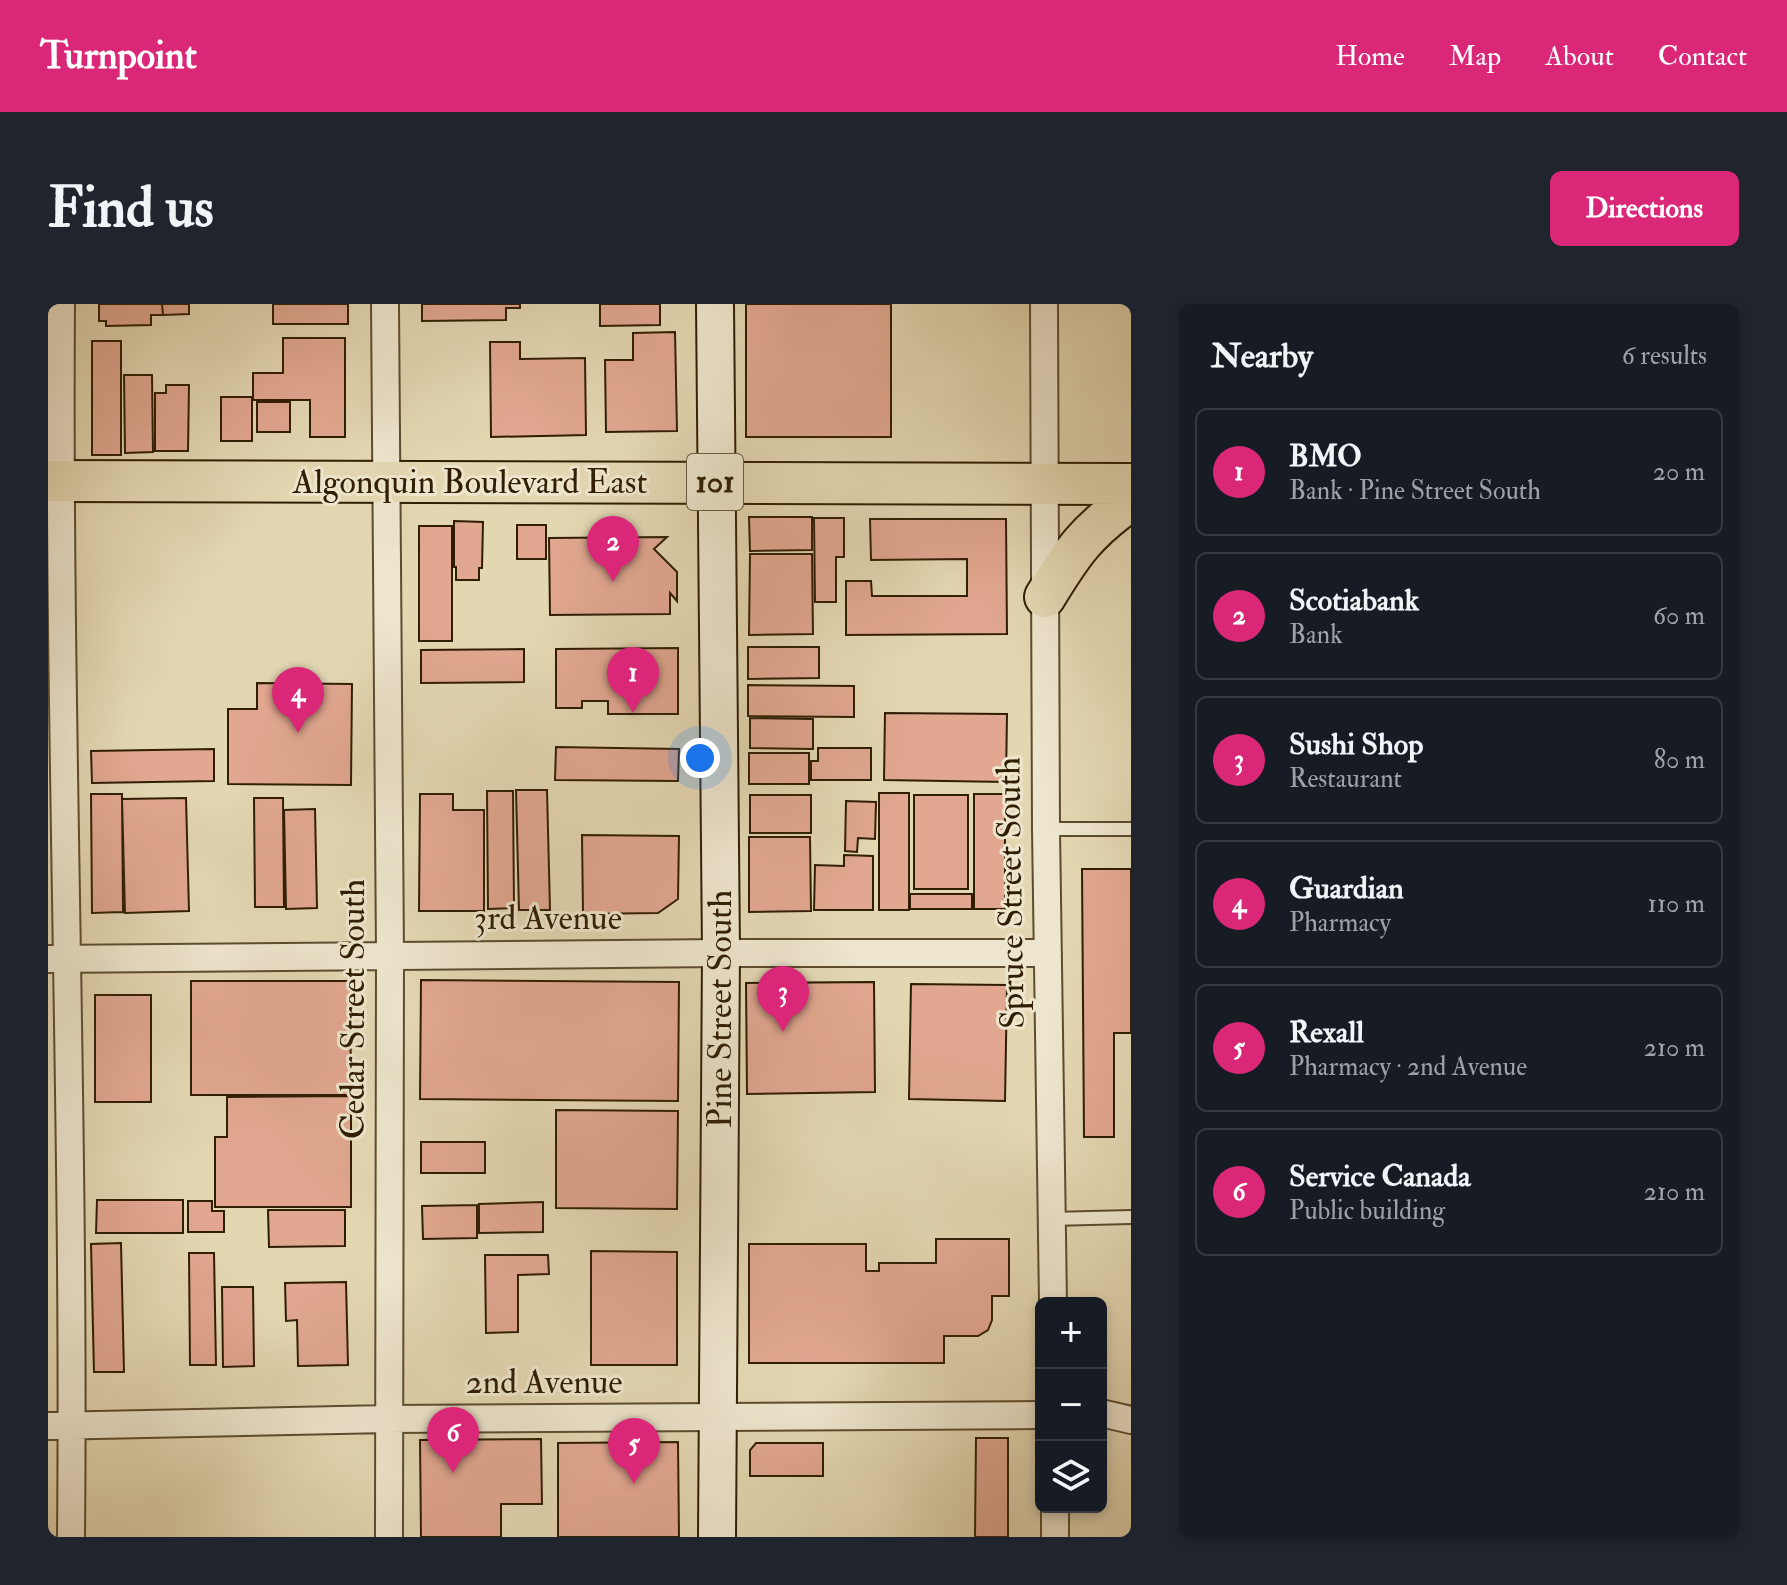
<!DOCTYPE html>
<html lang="en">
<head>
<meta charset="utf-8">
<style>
	:root { --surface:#171b24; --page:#20242c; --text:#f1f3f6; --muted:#9ea1a6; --line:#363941; --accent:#db2777 }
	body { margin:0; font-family:"IM FELL Double Pica",serif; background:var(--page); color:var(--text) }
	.controls { position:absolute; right:24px; bottom:24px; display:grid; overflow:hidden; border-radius:12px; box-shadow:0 4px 12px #0003 }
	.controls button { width:72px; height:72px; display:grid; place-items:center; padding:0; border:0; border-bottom:2px solid var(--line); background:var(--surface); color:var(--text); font:40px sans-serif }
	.you { position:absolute; left:652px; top:454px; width:28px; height:28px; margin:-20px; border:6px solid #fff; border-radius:50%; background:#1a73e8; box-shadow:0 0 0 12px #1a73e833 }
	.badge { display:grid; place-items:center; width:52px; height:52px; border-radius:50%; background:var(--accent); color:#fff; font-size:26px; font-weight:700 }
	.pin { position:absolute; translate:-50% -66px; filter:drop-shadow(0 2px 4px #0008) }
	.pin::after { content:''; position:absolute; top:42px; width:28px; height:24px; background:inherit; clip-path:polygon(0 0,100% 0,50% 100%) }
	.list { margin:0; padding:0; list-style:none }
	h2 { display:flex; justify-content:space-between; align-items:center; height:104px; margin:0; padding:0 32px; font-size:34px }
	h2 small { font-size:26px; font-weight:400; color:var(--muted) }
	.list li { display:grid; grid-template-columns:52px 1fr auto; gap:24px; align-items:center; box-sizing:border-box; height:128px; margin:0 16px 16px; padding:0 16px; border:2px solid var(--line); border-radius:12px }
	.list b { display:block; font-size:30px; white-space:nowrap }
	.list p { margin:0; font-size:26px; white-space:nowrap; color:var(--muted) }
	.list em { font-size:26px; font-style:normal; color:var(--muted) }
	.icon { flex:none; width:44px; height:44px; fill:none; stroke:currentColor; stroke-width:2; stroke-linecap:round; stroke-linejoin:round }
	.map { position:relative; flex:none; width:1083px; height:1233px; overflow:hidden; border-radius:12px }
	header { display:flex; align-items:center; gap:48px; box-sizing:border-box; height:112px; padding:0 40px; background:var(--accent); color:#fff }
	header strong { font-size:38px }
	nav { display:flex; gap:44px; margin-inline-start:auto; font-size:28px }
	.intro { display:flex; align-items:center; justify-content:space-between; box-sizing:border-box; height:192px; padding:0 48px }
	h1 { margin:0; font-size:56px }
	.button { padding:20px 36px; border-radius:12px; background:var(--accent); color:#fff; font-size:28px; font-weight:700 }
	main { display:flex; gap:48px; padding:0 48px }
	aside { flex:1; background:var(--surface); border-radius:12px; box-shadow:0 4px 12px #0003 }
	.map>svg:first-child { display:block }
	.building { fill:#e1a790; stroke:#301e03; stroke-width:2 }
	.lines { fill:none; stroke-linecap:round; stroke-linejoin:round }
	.lane-casing { stroke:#5d4c2f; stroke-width:16 }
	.street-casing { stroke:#5d4c2f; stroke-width:30 }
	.secondary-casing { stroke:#301e03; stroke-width:40 }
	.primary-casing { stroke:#301e03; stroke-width:44 }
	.lane { stroke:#ede5cd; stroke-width:12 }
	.street { stroke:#ede5cd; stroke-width:26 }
	.secondary { stroke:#ede5cd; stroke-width:36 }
	.primary { stroke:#e3d7b2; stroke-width:40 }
	.labels { text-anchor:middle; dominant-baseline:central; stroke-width:6; stroke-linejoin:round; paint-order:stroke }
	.shield { fill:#ede5cd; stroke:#695a40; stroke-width:2 }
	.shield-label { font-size:32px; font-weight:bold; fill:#301e03 }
	.street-label { font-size:34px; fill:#301e03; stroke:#ede5cd }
</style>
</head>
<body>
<header>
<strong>Turnpoint</strong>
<nav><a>Home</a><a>Map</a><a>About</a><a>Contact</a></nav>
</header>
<div class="intro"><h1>Find us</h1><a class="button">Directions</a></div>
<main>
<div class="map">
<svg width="1083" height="1233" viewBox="0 0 1083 1233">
	<rect width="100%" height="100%" fill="#e3d7b2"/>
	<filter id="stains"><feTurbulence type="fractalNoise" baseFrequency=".0025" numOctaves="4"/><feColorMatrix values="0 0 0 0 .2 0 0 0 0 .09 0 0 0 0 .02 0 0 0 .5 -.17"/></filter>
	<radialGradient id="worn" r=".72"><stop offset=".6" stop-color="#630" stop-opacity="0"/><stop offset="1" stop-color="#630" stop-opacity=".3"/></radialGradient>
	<path class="building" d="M 51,0 L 114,0 L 115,11 L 103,11 L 103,21 L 58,22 L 58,17 L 51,17 Z
		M 114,0 L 141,0 L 141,10 L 115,11 Z
		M 225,0 L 300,0 L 300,20 L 225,20 Z
		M 374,0 L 472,0 L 472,4 L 458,4 L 458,16 L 374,17 Z
		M 552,0 L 612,0 L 612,21 L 552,22 Z
		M 698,0 L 843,0 L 843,133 L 698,133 Z
		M 627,28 L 629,127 L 558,128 L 557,56 L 585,56 L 585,29 Z
		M 235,34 L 297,34 L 297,133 L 262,133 L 262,96 L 205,96 L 205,69 L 235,69 Z
		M 44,37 L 73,37 L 73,151 L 44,151 Z
		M 442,38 L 472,38 L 472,55 L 537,54 L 538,131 L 443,133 Z
		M 76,71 L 104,71 L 105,148 L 77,149 Z
		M 118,81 L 141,81 L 140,147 L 107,147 L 107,89 L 118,89 Z
		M 173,93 L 204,93 L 204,137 L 173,137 Z
		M 209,98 L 242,98 L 242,128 L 209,128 Z
		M 701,213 L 764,213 L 764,246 L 702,247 Z
		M 766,214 L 796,214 L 796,253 L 788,253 L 788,298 L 767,298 Z
		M 822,215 L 958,215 L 959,330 L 798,331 L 798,277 L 823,277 L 824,292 L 919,292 L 919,255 L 823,256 Z
		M 406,217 L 435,218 L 434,264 L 431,264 L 431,276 L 408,276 L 408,263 L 406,263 Z
		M 469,221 L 498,221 L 498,255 L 469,255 Z
		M 371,222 L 404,222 L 404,337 L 371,337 Z
		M 619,233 L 606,245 L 629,268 L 629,297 L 622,289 L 622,310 L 502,311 L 501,234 Z
		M 702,250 L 764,250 L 765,330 L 701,331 Z
		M 700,343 L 771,343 L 771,374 L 700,375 Z
		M 630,344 L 630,410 L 560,410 L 560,397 L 534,397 L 534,404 L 508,404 L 508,345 Z
		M 476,345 L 476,378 L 373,379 L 373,346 Z
		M 209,379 L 304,380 L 303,481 L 180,480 L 180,405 L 209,405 Z
		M 700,381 L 806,382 L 806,413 L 700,412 Z
		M 837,409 L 959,410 L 958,478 L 836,476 Z
		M 702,414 L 765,415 L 765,445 L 702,444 Z
		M 508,443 L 631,445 L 630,477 L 507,476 Z
		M 770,444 L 823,444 L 823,476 L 763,476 L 763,457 L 770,457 Z
		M 166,445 L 166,477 L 44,479 L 43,447 Z
		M 701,449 L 761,449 L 761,480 L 701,480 Z
		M 468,486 L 499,486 L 502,606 L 471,606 Z
		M 439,487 L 465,487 L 466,604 L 440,605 Z
		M 831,489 L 861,489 L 861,606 L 831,606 Z
		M 43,490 L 74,490 L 75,608 L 44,609 Z
		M 372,490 L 405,490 L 405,506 L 436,506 L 436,607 L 371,607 Z
		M 926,490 L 957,490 L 957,605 L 926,605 Z
		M 702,491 L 763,491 L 763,529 L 702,529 Z
		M 866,491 L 920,491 L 920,585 L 866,585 Z
		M 138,494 L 141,607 L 77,609 L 74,495 Z
		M 206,494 L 235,494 L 236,603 L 207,603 Z
		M 798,497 L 828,498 L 827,535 L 810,534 L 809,548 L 797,547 Z
		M 267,505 L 269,604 L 238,605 L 236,506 Z
		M 534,531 L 631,532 L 630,595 L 610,609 L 535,610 Z
		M 701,533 L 762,533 L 763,607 L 701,608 Z
		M 796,551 L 825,552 L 825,606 L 766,606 L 767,561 L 796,562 Z
		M 1034,565 L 1083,565 L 1083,729 L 1066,729 L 1066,833 L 1036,833 Z
		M 862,590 L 924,590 L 924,605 L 862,605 Z
		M 373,676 L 631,678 L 630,797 L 372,795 Z
		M 143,677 L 302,677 L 303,791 L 143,791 Z
		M 826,678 L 827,788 L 699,790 L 698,679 Z
		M 863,680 L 959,681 L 957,797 L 861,795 Z
		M 47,691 L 103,691 L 103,798 L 47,798 Z
		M 303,792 L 303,903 L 167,903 L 167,833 L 179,833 L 179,793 Z
		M 508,806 L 630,807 L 629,905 L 508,904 Z
		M 373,838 L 437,838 L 437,869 L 373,869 Z
		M 49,896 L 135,896 L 135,929 L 48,929 Z
		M 140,897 L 164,897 L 164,907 L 176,907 L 176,928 L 140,928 Z
		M 495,898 L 495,928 L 431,929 L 431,900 Z
		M 429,901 L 429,934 L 375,935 L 374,902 Z
		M 220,906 L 297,906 L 297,942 L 221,943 Z
		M 888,935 L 961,935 L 961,992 L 944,992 L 944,1016 L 940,1026 L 930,1032 L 896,1032 L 896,1059 L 701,1059 L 701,940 L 818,940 L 818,967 L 831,967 L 831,959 L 888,959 Z
		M 73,939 L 76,1068 L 46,1068 L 43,940 Z
		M 543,947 L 629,948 L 629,1061 L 543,1061 Z
		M 141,949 L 166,949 L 168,1061 L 142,1061 Z
		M 437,951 L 500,951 L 501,970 L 470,971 L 470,1028 L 438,1029 Z
		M 298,978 L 300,1061 L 250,1062 L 249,1016 L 238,1017 L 237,979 Z
		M 174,983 L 205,983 L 206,1062 L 175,1063 Z
		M 928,1134 L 960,1134 L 960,1233 L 927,1233 Z
		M 493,1135 L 494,1200 L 453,1200 L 453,1233 L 373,1233 L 372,1136 Z
		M 630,1138 L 631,1233 L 510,1233 L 510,1139 Z
		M 708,1139 L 775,1139 L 775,1172 L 702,1172 L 702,1146 Z"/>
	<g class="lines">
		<g class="lane-casing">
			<path id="lane" d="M 998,525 L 1083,525
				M 1002,915 L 1083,913"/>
		</g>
		<g class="street-casing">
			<path id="street" d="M 13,0 C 10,411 27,822 23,1233
				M 337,0 L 342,651 L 341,1233
				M 996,0 L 998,525 L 1005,999
				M 0,655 L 673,649 L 1000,649
				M 1053,1109 L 1083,1116
				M 0,1122 L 340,1115 L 993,1111
				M 1007,1233 L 1007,1203"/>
		</g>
		<g class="secondary-casing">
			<path id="secondary" d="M 667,0 L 673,649 L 669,1233"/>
		</g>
		<g class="primary-casing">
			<path id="primary" d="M 0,177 L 1083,180
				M 997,293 C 1025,247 1038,228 1083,196"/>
		</g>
		<use href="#lane" class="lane"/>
		<use href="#street" class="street"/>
		<use href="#secondary" class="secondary"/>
		<use href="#primary" class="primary"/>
	</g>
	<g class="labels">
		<rect class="shield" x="639" y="150" width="56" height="56" rx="6"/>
		<g class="shield-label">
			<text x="667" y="178">101</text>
		</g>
		<g class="street-label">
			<text x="422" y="178">Algonquin Boulevard East</text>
			<text transform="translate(963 589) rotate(-91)">Spruce Street South</text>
			<text x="500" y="614">3rd Avenue</text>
			<text transform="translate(305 705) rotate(-90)">Cedar Street South</text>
			<text transform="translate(672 705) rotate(-90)">Pine Street South</text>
			<text x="496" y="1078">2nd Avenue</text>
		</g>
	</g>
	<rect width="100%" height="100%" filter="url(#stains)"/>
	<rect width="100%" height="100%" fill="url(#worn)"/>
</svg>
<div class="controls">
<button>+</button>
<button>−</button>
<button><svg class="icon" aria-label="layers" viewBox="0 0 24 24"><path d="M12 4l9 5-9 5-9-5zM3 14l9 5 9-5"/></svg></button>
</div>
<div class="you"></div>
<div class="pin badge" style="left:585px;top:409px">1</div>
<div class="pin badge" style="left:565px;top:278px">2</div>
<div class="pin badge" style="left:735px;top:728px">3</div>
<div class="pin badge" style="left:250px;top:429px">4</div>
<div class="pin badge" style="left:586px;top:1180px">5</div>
<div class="pin badge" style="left:405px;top:1169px">6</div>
</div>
<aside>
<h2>Nearby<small>6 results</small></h2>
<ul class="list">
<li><span class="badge">1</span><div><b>BMO</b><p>Bank · Pine Street South</p></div><em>20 m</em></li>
<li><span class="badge">2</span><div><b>Scotiabank</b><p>Bank</p></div><em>60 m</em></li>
<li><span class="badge">3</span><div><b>Sushi Shop</b><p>Restaurant</p></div><em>80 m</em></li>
<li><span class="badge">4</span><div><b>Guardian</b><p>Pharmacy</p></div><em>110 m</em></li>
<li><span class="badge">5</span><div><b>Rexall</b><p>Pharmacy · 2nd Avenue</p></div><em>210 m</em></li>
<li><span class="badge">6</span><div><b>Service Canada</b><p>Public building</p></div><em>210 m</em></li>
</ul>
</aside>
</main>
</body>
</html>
